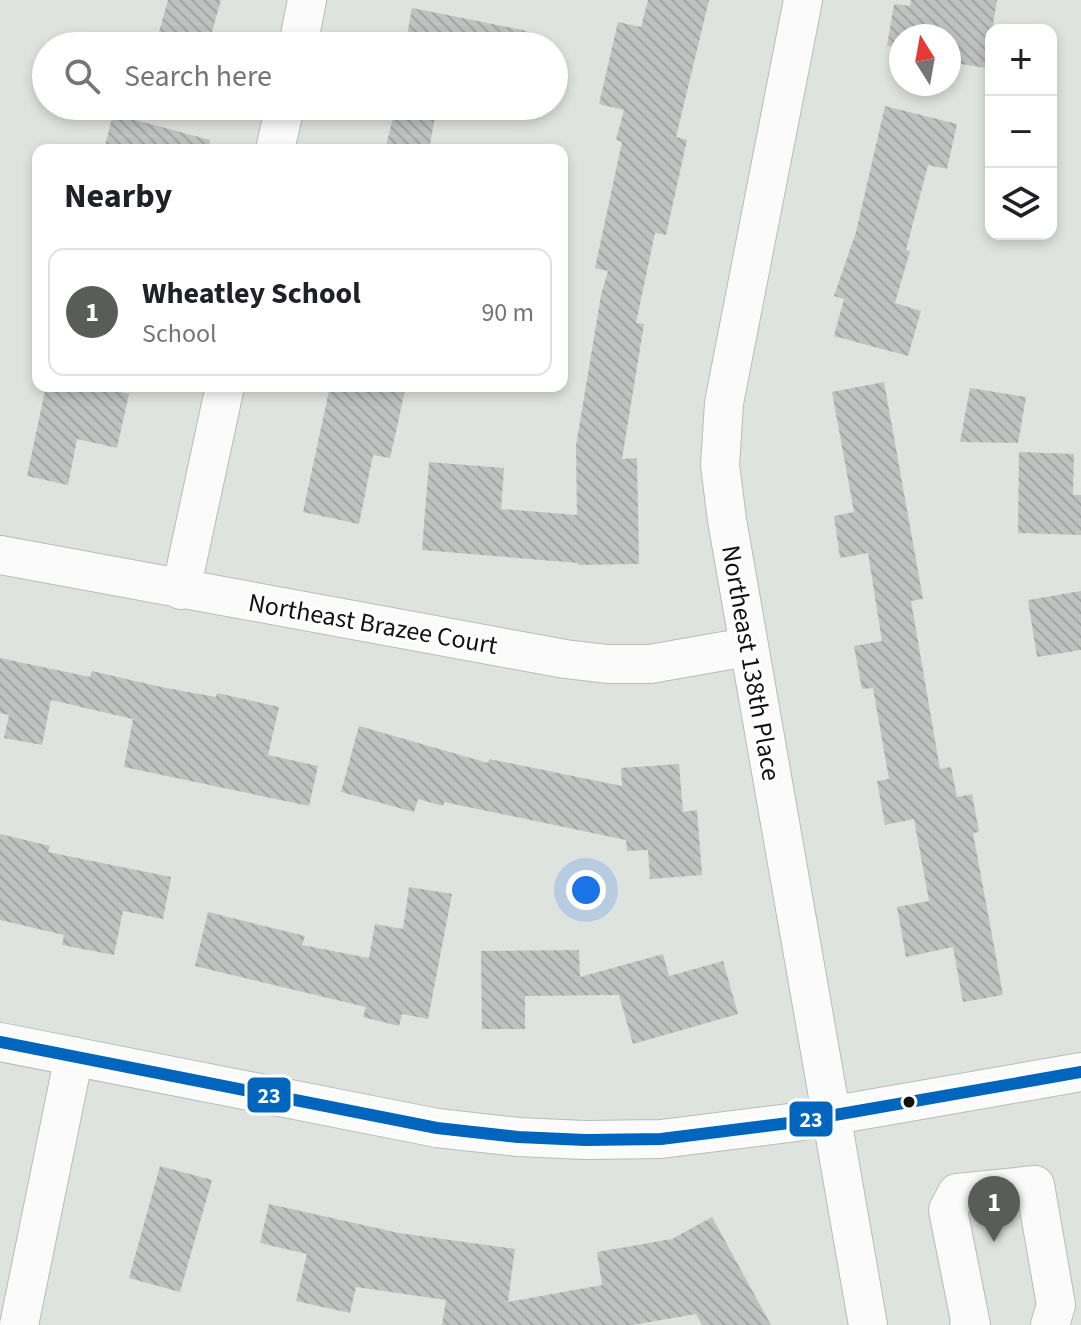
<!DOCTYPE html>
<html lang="en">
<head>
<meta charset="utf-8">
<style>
	:root { --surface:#fff; --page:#f2f2f2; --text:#202124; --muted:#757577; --line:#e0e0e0; --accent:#595c59 }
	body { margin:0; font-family:"Source Sans 3",sans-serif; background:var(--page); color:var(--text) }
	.controls { position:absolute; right:24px; top:24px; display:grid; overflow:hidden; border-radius:16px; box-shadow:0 4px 12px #0003 }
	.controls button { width:72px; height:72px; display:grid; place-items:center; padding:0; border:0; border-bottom:2px solid var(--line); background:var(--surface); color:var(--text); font:40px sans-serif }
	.compass { position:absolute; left:889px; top:24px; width:72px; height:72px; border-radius:50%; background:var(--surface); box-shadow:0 4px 12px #0003; rotate:349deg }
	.you { position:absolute; left:586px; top:890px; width:28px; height:28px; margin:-20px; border:6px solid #fff; border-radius:50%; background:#1a73e8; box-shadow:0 0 0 12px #1a73e833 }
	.badge { display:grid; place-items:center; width:52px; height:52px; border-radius:50%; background:var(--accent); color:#fff; font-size:26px; font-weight:700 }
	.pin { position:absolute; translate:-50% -66px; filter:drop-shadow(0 2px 4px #0008) }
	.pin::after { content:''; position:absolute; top:42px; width:28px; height:24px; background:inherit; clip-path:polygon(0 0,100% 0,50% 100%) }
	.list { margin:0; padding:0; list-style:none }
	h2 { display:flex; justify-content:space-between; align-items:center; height:104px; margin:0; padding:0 32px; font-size:34px }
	h2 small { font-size:26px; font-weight:400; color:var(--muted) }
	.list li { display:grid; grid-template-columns:52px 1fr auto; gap:24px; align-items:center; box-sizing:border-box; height:128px; margin:0 16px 16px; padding:0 16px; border:2px solid var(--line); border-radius:16px }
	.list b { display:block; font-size:30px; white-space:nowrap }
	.list p { margin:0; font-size:26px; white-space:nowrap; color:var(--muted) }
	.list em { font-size:26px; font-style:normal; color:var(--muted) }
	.icon { flex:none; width:44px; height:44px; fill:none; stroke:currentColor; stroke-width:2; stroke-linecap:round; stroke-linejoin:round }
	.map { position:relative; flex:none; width:1081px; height:1325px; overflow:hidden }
	.search { position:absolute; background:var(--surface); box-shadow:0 4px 12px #0003; left:32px; top:32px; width:536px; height:88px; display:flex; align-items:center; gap:20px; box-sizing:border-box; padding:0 28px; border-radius:44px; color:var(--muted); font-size:30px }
	.panel { position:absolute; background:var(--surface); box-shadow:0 4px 12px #0003; left:32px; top:144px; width:536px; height:248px; border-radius:16px }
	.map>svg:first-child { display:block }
	.building { fill:url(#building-back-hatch) }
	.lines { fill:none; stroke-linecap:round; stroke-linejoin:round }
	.minor-casing { stroke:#b9bcb9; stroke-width:40 }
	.minor { stroke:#fafbfa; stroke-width:38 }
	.bus-1-casing { stroke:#fff; stroke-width:18 }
	.bus-1 { stroke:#0065bd; stroke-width:12 }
	.bus-dot { fill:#111311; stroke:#fff; stroke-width:3 }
	.labels { text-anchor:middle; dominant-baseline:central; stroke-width:6; stroke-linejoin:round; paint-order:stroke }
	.street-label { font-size:26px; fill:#111311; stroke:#fff }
	.line-badge { stroke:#fff; stroke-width:3 }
	.badge-label { font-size:22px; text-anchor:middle; font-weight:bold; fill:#fff }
</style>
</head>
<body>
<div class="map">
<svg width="1081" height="1325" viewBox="0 0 1081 1325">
	<defs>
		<pattern id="building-back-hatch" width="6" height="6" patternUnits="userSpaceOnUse" patternTransform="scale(2)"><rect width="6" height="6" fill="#c0c1c1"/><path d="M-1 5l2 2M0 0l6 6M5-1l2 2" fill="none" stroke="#a4a5a5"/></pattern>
	</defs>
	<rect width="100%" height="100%" fill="#dfe3df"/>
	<path class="building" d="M 168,0 L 221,0 L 208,46 L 155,46 Z
		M 648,0 L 709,0 L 676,137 L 687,140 L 666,235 L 655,233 L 636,323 L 644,324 L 622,459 L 637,458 L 639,564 L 578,565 L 578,563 L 422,550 L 429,462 L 504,468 L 501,509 L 577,515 L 576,446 L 601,295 L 608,271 L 595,268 L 622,142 L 616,140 L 624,110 L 599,104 L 618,22 L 641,27 Z
		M 911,0 L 997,0 L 986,68 L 949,62 L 949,36 L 901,36 L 901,55 L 897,54 L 898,47 L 887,46 L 894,4 L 910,6 Z
		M 412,8 L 527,31 L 525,46 L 405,46 Z
		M 396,106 L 437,106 L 429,150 L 385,150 Z
		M 885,106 L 957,124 L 947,169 L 928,165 L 906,250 L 910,251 L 895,303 L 921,311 L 908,356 L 834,336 L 844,299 L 834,296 L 856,232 Z
		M 113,114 L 210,140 L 208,150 L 104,150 Z
		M 884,382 L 923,599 L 911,601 L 940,769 L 951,767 L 957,797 L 972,794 L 979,832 L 973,833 L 1003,995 L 963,1002 L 953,947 L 906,957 L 897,907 L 929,901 L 914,819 L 885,825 L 877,781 L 889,779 L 873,688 L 862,689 L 854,646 L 882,641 L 868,553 L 840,558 L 834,516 L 854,512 L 832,392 Z
		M 46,386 L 93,386 L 129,394 L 117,448 L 77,439 L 68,485 L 27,476 Z
		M 330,386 L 406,386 L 390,458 L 373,455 L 359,524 L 303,512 Z
		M 970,388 L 1026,397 L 1018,443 L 960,442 Z
		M 1019,452 L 1074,454 L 1073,495 L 1081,495 L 1081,535 L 1018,533 Z
		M 1081,591 L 1081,650 L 1037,657 L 1028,600 Z
		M 0,658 L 90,677 L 92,671 L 161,687 L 216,697 L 217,693 L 279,707 L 268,755 L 318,766 L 309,806 L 124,767 L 133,719 L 51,700 L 42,745 L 4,738 L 9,715 L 0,713 Z
		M 359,726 L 488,763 L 489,759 L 622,786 L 621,768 L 679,764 L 683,812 L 697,810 L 702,875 L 650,879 L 648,850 L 627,851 L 626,840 L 444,802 L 443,806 L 418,799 L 414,812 L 341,792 Z
		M 0,834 L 50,846 L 48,852 L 171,877 L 163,919 L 123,911 L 114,955 L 62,945 L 64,935 L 0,920 Z
		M 409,887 L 452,894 L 428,1019 L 402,1014 L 399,1026 L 363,1017 L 366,1007 L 195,966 L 208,912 L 305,936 L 302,945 L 369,958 L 375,924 L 403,929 Z
		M 579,950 L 580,977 L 663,954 L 669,976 L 723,961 L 738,1014 L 633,1044 L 619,995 L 525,996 L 525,1029 L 482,1029 L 481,951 Z
		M 160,1166 L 212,1180 L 180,1292 L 129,1278 Z
		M 269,1204 L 399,1233 L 515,1249 L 508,1302 L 602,1285 L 597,1252 L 672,1239 L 712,1217 L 771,1325 L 702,1325 L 696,1314 L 633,1325 L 442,1325 L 446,1300 L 356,1287 L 350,1313 L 296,1301 L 307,1254 L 260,1243 Z"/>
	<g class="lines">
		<g class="minor-casing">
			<path id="minor" d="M 803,0 L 724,403 L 720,465 L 727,520 L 868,1325
				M 298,46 L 307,0
				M 275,150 L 285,106
				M 0,555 L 565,659 L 608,664 L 650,664 L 747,647
				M 181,590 L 225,386
				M 0,1042 L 437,1128 L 518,1137 L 585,1140 L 661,1139 L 789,1123 L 1081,1072
				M 19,1325 L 74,1056
				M 969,1325 L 971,1325 L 948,1210 L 957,1193 L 1035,1185 L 1056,1305 L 1050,1325"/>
		</g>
		<use href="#minor" class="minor"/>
		<g class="bus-1-casing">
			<path id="bus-1" d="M 0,1042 L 437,1128 L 518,1137 L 585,1140 L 661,1139 L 789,1123 L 1081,1072"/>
		</g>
		<use href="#bus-1" class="bus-1"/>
	</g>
	<circle class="bus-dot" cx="909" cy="1102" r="7"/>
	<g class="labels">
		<g class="street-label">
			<text transform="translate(373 624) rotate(10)">Northeast Brazee Court</text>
			<text transform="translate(751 663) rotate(80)">Northeast 138th Place</text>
		</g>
	</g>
	<g class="line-badge">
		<rect x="246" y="1076" width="46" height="38" rx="8" fill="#0065bd"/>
		<rect x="788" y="1100" width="46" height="38" rx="8" fill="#0065bd"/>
	</g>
	<g class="badge-label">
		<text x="269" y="1103">23</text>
		<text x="811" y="1127">23</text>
	</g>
</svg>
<div class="controls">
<button>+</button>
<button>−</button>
<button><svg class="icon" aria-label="layers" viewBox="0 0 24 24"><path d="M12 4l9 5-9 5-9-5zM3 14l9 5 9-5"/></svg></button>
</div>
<svg class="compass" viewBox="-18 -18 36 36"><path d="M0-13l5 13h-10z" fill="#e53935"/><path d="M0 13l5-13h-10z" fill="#757577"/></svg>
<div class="you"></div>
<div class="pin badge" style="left:994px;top:1242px">1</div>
<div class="search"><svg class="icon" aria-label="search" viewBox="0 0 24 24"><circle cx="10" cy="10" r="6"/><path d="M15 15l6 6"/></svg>Search here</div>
<section class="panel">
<h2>Nearby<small></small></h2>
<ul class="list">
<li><span class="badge">1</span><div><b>Wheatley School</b><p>School</p></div><em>90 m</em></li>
</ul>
</section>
</div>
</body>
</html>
